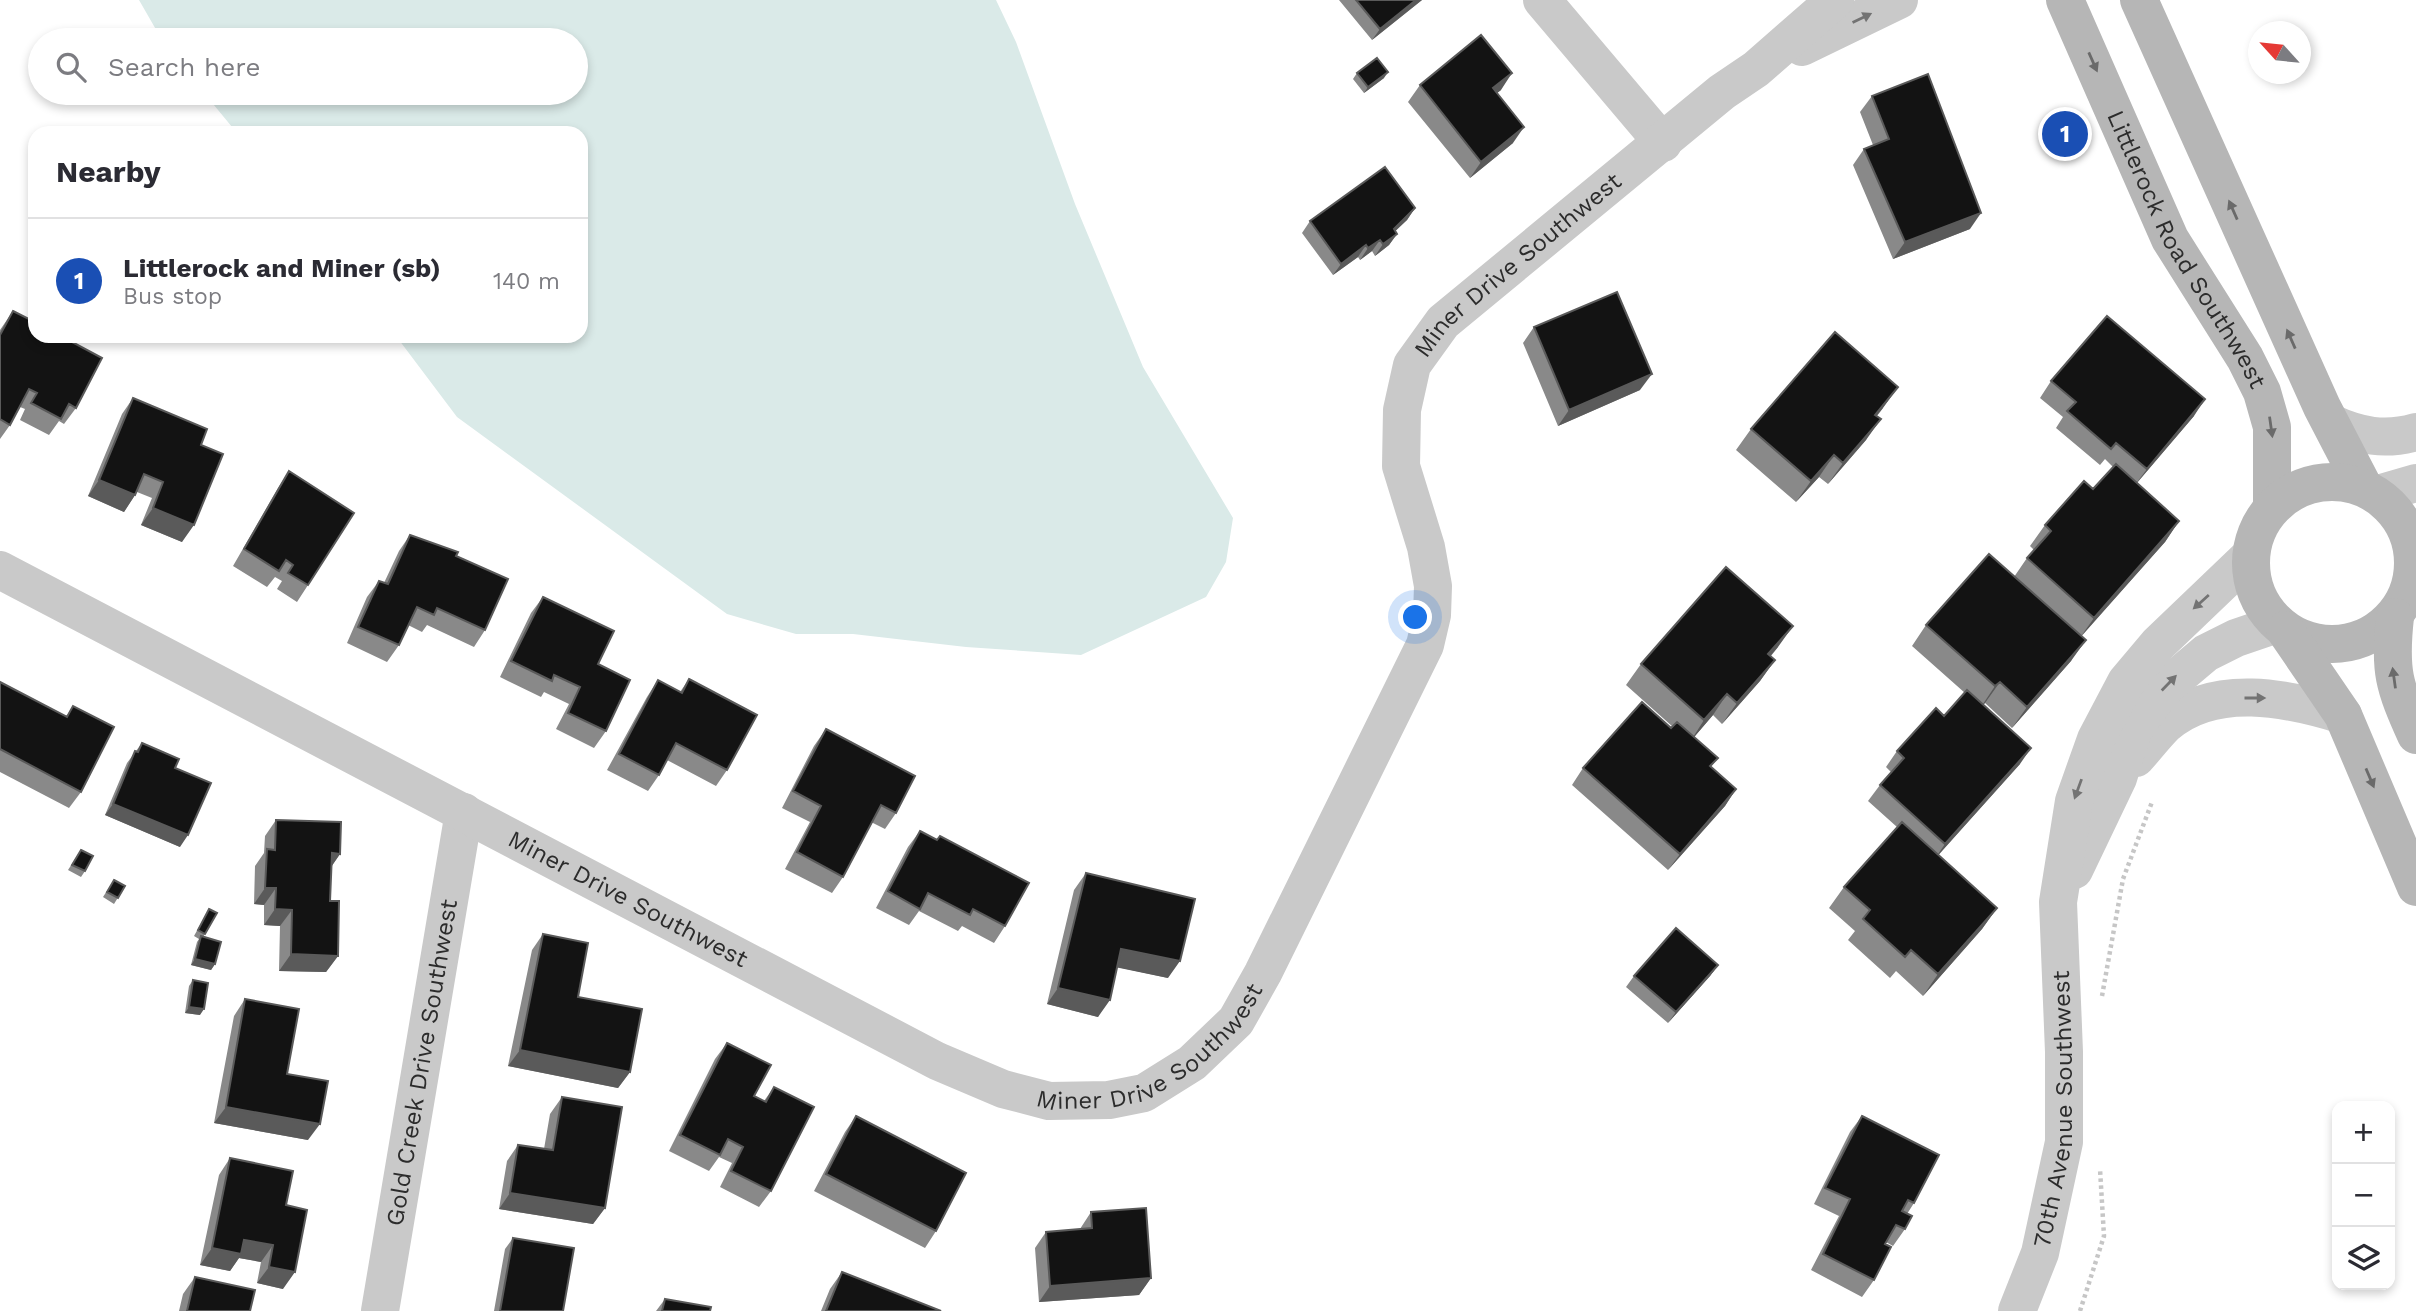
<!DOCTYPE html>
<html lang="en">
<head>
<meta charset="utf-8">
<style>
	:root { --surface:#fff; --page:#f2f2f3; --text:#2b2b33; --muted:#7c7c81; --line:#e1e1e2; --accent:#ea580c }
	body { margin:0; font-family:"Work Sans",sans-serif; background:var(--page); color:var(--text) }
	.controls { position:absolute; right:21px; bottom:21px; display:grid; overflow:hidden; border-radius:14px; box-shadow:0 4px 10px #0003 }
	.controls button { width:63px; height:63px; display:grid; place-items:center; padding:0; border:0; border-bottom:2px solid var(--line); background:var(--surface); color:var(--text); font:35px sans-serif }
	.compass { position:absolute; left:2248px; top:21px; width:63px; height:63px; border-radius:50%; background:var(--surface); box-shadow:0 4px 10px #0003; rotate:297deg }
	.you { position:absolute; left:1416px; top:618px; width:24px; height:24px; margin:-18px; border:5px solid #fff; border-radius:50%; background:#1a73e8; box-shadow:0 0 0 10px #1a73e833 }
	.badge { display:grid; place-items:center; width:46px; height:46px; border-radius:50%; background:var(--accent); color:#fff; font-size:23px; font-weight:700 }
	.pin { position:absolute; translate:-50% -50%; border:4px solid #fff; box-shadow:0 2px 7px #0006 }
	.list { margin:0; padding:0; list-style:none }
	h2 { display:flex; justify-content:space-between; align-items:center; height:91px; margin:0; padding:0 28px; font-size:30px }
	h2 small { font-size:23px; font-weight:400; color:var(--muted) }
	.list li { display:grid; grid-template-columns:46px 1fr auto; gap:21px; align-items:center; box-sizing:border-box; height:126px; padding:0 28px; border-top:2px solid var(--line) }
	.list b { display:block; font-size:26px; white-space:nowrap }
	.list p { margin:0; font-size:23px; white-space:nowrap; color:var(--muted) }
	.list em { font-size:23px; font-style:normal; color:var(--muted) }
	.icon { flex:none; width:38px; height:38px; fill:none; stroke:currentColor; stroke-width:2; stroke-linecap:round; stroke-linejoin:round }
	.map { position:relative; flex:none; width:2416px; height:1311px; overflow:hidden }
	.search { position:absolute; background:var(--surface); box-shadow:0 4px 10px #0003; left:28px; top:28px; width:560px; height:77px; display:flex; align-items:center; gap:18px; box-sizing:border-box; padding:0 24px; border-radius:38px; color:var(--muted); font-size:26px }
	.panel { position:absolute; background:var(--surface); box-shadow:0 4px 10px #0003; left:28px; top:126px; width:560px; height:217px; border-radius:21px }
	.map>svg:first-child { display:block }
	.green { fill:#daeae8 }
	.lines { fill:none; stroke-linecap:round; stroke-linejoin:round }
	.path { stroke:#c6c6c6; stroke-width:4.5; stroke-dasharray:3.5 3.5; stroke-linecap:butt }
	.minor { stroke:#c9c9c9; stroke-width:38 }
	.tertiary { stroke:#c9c9c9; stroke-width:38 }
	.secondary { stroke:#b6b6b6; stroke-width:38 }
	.wall { fill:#898989 }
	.shaded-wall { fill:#5a5a5a }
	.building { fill:#131313; stroke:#5a5a5a; stroke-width:2 }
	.oneway { fill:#737373 }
	.oneway2 { fill:#6a6a6a }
	.labels { text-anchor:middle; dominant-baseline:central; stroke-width:7; stroke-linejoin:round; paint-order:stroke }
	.street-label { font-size:24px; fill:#2c2c2c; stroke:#fff }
</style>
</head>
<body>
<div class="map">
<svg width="2416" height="1311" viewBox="0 0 2416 1311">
	<rect width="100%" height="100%" fill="#fff"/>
	<path class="green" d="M 139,0 L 996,0 L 1016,42 L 1075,204 L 1143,367 L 1233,518 L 1226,562 L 1206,597 L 1081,655 L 966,647 L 853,634 L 796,634 L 727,614 L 457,417 L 396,336 L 581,336 L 581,133 L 237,133 L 204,93 L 576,93 L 576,40 L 162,40 Z"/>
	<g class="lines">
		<path class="path" d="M 2102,996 L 2123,879 L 2152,802
			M 2080,1311 L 2104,1236 L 2100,1169"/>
		<g class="minor">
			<path d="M 1542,0 L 1663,143"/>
			<path id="s1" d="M 380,1311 L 464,812"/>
		</g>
		<g class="tertiary">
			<path d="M 1802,47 L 1899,0"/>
			<path d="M 2331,423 C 2359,436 2385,441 2416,432"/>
			<path d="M 2378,494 L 2416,483"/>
			<path d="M 2415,561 L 2416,560"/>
			<path id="s2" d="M 0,570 L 937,1061 L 1003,1089 L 1049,1101 L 1109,1100 L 1144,1093 L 1192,1063 L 1236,1021 L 1263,973 L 1425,645 L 1432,615 L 1433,586 L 1426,547 L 1401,466 L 1402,410 L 1412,365 L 1443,322 L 1722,92 L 1756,69 L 1835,0"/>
			<path d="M 2136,758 C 2146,747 2155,735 2165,725 C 2214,682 2288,698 2343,715"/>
			<path d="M 2074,870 L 2118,778 L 2133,730 L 2162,690 L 2206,653 L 2236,638 L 2277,624"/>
			<path id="s3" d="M 2017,1311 L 2040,1253 L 2064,1142 L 2064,1052 L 2058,902 L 2074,801 L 2096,739 L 2126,682 L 2158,644 L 2251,555"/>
		</g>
		<g class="secondary">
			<path id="s4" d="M 2065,0 L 2170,239 L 2245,358 L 2262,392 L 2272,427 L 2272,507"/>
			<path d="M 2139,0 L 2322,407 L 2363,486"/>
			<circle cx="2332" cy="563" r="81"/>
			<path d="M 2395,617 C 2389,671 2394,686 2416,735"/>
			<path d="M 2285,630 L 2343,715 L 2416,887"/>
		</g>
	</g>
	<path class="wall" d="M 1339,0 L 1422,0 L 1372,40 Z
		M 1357,73 L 1384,78 L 1364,93 L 1353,79 Z
		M 1420,85 L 1501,90 L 1497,93 L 1513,143 L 1470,178 L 1408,102 Z
		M 1872,96 L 1970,229 L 1893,259 L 1853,165 L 1864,149 L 1873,145 L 1860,112 Z
		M 1415,208 L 1407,220 L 1395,231 L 1397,234 L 1389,245 L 1375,256 L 1372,251 L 1360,260 L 1358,257 L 1333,275 L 1302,233 L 1310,221 Z
		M 13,311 L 76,408 L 64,424 L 59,421 L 49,435 L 20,420 L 25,409 L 20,407 L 10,425 L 0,439 L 0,330 Z
		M 1534,327 L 1640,390 L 1558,426 L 1523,343 Z
		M 2051,381 L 2194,416 L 2137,483 L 2179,521 L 2165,542 L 2081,636 L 2071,661 L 2012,728 L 1985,703 L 1983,705 L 2020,764 L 1938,855 L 1997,908 L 1982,929 L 1923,996 L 1896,971 L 1890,978 L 1848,940 L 1855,931 L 1829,908 L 1844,887 L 1897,827 L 1868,801 L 1880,785 L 1891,772 L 1886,767 L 1897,751 L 1944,716 L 1965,693 L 1912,646 L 1926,625 L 2014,577 L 2027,558 L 2034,550 L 2030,546 L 2045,525 L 2093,489 L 2113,467 L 2105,459 L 2100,465 L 2056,428 L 2063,417 L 2040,398 Z
		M 133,398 L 201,445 L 182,542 L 141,525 L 152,498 L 137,492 L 124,512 L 88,496 L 122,414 Z
		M 1883,408 L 1877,416 L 1866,440 L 1828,484 L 1819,477 L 1796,502 L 1736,450 L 1751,429 Z
		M 289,471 L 308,585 L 297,602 L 277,589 L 282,581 L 275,577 L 267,587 L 233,566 L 278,488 Z
		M 410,535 L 456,556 L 485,630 L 474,647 L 427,625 L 422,632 L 408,625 L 399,645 L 387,662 L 347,643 L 367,597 L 379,581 L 384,583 L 399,551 Z
		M 543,597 L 598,664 L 606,731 L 594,748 L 556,729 L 569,704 L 544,692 L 541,697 L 500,677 L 531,613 Z
		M 1778,647 L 1771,656 L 1775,660 L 1760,681 L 1722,724 L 1713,715 L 1694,737 L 1718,758 L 1711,767 L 1736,789 L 1725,806 L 1668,870 L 1572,785 L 1583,768 L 1673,727 L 1626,685 L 1641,664 Z
		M 689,679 L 727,770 L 716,786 L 667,760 L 659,775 L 648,791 L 607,770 L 647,697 L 658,680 L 680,692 Z
		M 0,682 L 66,717 L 73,706 L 81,792 L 69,808 L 0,772 Z
		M 826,729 L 896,813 L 885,829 L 871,822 L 843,877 L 832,893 L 785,869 L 810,822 L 782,808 L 814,746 Z
		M 142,743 L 175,768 L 180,847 L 105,815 L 127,763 Z
		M 276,820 L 340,854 L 331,867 L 330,901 L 338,956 L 326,972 L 279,971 L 280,926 L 264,925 L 264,905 L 254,904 L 255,866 L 264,853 L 265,836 Z
		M 920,831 L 937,840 L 940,836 L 1005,926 L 994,943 L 962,926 L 958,931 L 919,911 L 909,925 L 876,908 L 908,847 Z
		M 81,850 L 85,871 L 81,877 L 68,870 Z
		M 1086,873 L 1168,978 L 1117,967 L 1098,1017 L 1047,1004 L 1074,890 Z
		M 114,880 L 125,886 L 114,904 L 103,897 Z
		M 209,909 L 205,934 L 203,937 L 215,964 L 211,970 L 191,965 L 197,942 L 199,939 L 194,936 Z
		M 543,934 L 578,997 L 630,1072 L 618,1088 L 508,1066 L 532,950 Z
		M 1718,965 L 1710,976 L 1668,1023 L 1626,987 L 1634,976 Z
		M 193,980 L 200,1015 L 185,1013 L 189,986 Z
		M 245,999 L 287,1074 L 308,1140 L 214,1123 L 234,1016 Z
		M 727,1043 L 754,1096 L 764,1101 L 774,1087 L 771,1191 L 759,1207 L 720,1187 L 732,1163 L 719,1157 L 709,1171 L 669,1151 L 715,1059 Z
		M 562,1097 L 605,1208 L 593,1224 L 499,1209 L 507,1161 L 518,1145 L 544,1149 L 550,1114 Z
		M 856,1116 L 936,1231 L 925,1248 L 814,1191 L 845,1132 Z
		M 1862,1116 L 1914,1203 L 1907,1214 L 1905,1229 L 1893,1246 L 1886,1242 L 1874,1280 L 1862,1297 L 1811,1270 L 1839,1216 L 1814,1204 L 1850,1132 Z
		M 230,1158 L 286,1205 L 283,1289 L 257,1283 L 261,1262 L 239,1258 L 230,1271 L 200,1265 L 219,1175 Z
		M 1091,1212 L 1151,1278 L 1139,1295 L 1039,1302 L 1035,1248 L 1046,1232 L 1080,1229 Z
		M 513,1238 L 563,1311 L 494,1311 L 505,1249 Z
		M 842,1272 L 941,1311 L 821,1311 L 830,1289 Z
		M 195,1277 L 250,1311 L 179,1311 L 183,1294 Z
		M 665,1299 L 710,1311 L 656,1311 Z"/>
	<path class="shaded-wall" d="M 1416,0 L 1422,0 L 1372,40 L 1380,29 Z
		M 1388,72 L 1384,78 L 1364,93 L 1368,87 Z
		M 1512,73 L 1501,90 L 1482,105 L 1493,88 Z
		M 1524,127 L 1513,143 L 1470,178 L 1481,162 Z
		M 1415,208 L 1407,220 L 1386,240 L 1394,229 Z
		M 1981,213 L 1970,229 L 1893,259 L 1905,242 Z
		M 1397,234 L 1389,245 L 1375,256 L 1383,244 Z
		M 1380,240 L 1372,251 L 1360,260 L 1368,248 Z
		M 1366,245 L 1358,257 L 1333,275 L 1341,264 Z
		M 1652,374 L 1640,390 L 1558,426 L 1569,410 Z
		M 1898,387 L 1883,408 L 1860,436 L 1875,415 Z
		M 2205,399 L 2194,416 L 2135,485 L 2147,469 Z
		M 1881,419 L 1866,440 L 1828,484 L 1843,463 Z
		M 1834,455 L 1819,477 L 1796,502 L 1811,481 Z
		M 99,480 L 135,495 L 124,512 L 88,496 Z
		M 153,508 L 194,525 L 182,542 L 141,525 Z
		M 2179,521 L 2165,542 L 2079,639 L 2094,618 Z
		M 1793,626 L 1778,647 L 1754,675 L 1768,654 Z
		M 2086,640 L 2071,661 L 2012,728 L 2027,707 Z
		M 1775,660 L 1760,681 L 1722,724 L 1737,703 Z
		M 2000,682 L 1985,703 L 1981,707 L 1995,686 Z
		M 1727,694 L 1713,715 L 1690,742 L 1704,720 Z
		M 2031,748 L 2020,764 L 1934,860 L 1945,844 Z
		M 1736,789 L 1725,806 L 1668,870 L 1680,854 Z
		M 113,804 L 188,835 L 180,847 L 105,815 Z
		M 332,853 L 340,854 L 329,870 Z
		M 265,888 L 276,888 L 264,905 L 254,904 Z
		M 1997,908 L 1982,929 L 1923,996 L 1938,974 Z
		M 275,909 L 292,910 L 280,926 L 264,925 Z
		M 1121,949 L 1180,961 L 1168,978 L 1110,966 Z
		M 291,954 L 338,956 L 326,972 L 279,971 Z
		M 195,959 L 215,964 L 211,970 L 191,965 Z
		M 1718,965 L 1710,976 L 1668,1023 L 1676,1012 Z
		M 1058,988 L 1110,1000 L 1098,1017 L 1047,1004 Z
		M 189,1007 L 204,1009 L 200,1015 L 185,1013 Z
		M 520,1050 L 630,1072 L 618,1088 L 508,1066 Z
		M 226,1107 L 320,1124 L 308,1140 L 214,1123 Z
		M 510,1193 L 605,1208 L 593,1224 L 499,1209 Z
		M 244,1240 L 273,1245 L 261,1262 L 239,1258 L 230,1271 L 200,1265 L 212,1248 Z
		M 269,1267 L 295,1272 L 283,1289 L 257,1283 Z
		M 1151,1278 L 1139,1295 L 1039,1302 L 1050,1286 Z"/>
	<path class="building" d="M 1356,0 L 1416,0 L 1380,29 Z
		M 1481,35 L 1512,73 L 1493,88 L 1524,127 L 1481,162 L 1420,85 Z
		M 1377,58 L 1388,72 L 1368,87 L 1357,73 Z
		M 1928,74 L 1981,213 L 1905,242 L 1864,149 L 1889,139 L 1872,96 Z
		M 1385,167 L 1415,208 L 1394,229 L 1397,234 L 1383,244 L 1380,240 L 1368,248 L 1366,245 L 1341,264 L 1310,221 Z
		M 1617,292 L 1652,374 L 1569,410 L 1534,327 Z
		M 13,311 L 35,322 L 35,336 L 61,336 L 102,358 L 76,408 L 69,404 L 61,419 L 31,403 L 37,393 L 29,389 L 10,425 L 0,419 L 0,335 Z
		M 2107,316 L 2205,399 L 2147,469 L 2116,443 L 2111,449 L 2067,411 L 2076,402 L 2051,381 Z
		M 1835,332 L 1898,387 L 1875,415 L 1881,419 L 1843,463 L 1834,455 L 1811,481 L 1751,429 Z
		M 133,398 L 207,429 L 201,445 L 223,454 L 194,525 L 153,508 L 163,482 L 144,474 L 135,495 L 99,480 Z
		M 2116,464 L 2179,521 L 2094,618 L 2027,558 L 2051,531 L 2045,525 L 2084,481 L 2093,489 Z
		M 289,471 L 354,513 L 308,585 L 288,573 L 293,565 L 286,560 L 279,571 L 244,549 Z
		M 410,535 L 458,552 L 456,556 L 508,579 L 485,630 L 437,608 L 434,615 L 417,607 L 399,645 L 358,627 L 379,581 L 388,584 Z
		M 1989,554 L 2086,640 L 2027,707 L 2000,682 L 1995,686 L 1926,625 Z
		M 1726,567 L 1793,626 L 1768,654 L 1775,660 L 1737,703 L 1727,694 L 1704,720 L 1641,664 Z
		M 543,597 L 614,631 L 598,664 L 630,680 L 606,731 L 568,713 L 580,687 L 554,675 L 552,681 L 511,661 Z
		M 689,679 L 757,715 L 727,770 L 676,743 L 659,775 L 619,754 L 658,680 L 682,693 Z
		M 0,682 L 67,717 L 73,706 L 114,727 L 81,792 L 0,749 Z
		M 1967,690 L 2031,748 L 1945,844 L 1880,785 L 1904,758 L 1897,751 L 1936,708 L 1944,716 Z
		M 1642,702 L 1671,728 L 1677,722 L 1718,758 L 1710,766 L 1736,789 L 1680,854 L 1583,768 Z
		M 826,729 L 915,776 L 896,813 L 881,805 L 843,877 L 797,852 L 821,806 L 793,791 Z
		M 142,743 L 179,759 L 175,768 L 211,783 L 188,835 L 113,804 L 135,751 L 138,752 Z
		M 276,820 L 341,822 L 340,854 L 332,853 L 330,901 L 339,901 L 338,956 L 291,954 L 292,910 L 275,909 L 276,888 L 265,888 L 267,849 L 275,850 Z
		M 1902,822 L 1997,908 L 1938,974 L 1911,950 L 1905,957 L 1863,919 L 1870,910 L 1844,887 Z
		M 920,831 L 937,840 L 940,836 L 1029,883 L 1005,926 L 973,909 L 970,915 L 928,893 L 920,909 L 888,891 Z
		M 81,850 L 93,856 L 85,871 L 72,865 Z
		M 1086,873 L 1195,899 L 1180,961 L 1121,949 L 1110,1000 L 1058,988 Z
		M 114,880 L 125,886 L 118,898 L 107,892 Z
		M 209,909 L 217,913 L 205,934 L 198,930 Z
		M 1676,928 L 1718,965 L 1676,1012 L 1634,976 Z
		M 543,934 L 588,943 L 578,997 L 642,1009 L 630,1072 L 520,1050 Z
		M 201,936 L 221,942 L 215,964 L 195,959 Z
		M 193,980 L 208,983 L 204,1009 L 189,1007 Z
		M 245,999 L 299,1009 L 287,1074 L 328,1081 L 320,1124 L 226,1107 Z
		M 727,1043 L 771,1065 L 754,1096 L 766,1102 L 774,1087 L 814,1107 L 771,1191 L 731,1171 L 743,1147 L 728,1139 L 720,1155 L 680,1135 Z
		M 562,1097 L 622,1107 L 605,1208 L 510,1193 L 518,1145 L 553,1150 Z
		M 856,1116 L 966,1173 L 936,1231 L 826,1174 Z
		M 1862,1116 L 1939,1155 L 1914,1203 L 1908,1200 L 1902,1211 L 1912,1216 L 1905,1229 L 1896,1225 L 1885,1244 L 1891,1247 L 1874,1280 L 1823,1254 L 1850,1199 L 1825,1188 Z
		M 230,1158 L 293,1171 L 286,1205 L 307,1210 L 295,1272 L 269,1267 L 273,1245 L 244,1240 L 241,1254 L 212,1248 Z
		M 1146,1208 L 1151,1278 L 1050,1286 L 1046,1232 L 1092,1228 L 1091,1212 Z
		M 513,1238 L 574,1248 L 563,1311 L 500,1311 Z
		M 842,1272 L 941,1311 L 826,1311 Z
		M 195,1277 L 255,1290 L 250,1311 L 187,1311 Z
		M 665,1299 L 711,1307 L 710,1311 L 662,1311 Z"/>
	<defs><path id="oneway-solid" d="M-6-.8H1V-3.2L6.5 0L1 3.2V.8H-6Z" transform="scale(1.75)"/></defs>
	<g class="oneway">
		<use href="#oneway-solid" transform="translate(1862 18) rotate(-26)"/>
		<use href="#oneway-solid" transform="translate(2201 602) rotate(138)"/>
		<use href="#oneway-solid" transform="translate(2169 683) rotate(-46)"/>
		<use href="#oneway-solid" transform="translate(2255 698)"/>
		<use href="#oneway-solid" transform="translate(2078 789) rotate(110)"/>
	</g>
	<g class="oneway2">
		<use href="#oneway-solid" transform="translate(2093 62) rotate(66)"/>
		<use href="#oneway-solid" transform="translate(2233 210) rotate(-114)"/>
		<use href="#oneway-solid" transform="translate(2291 339) rotate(-114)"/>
		<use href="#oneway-solid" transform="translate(2271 427) rotate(82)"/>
		<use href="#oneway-solid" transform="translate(2394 678) rotate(-98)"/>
		<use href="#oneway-solid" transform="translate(2370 778) rotate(67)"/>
	</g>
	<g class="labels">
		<g class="street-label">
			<text stroke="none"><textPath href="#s4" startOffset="278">Littlerock Road Southwest</textPath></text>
			<text stroke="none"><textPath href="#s2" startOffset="2244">Miner Drive Southwest</textPath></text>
			<text stroke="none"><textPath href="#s2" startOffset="709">Miner Drive Southwest</textPath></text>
			<text stroke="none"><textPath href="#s2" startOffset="1298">Miner Drive Southwest</textPath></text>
			<text stroke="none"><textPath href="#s1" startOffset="252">Gold Creek Drive Southwest</textPath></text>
			<text stroke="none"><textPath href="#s3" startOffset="208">70th Avenue Southwest</textPath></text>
		</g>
	</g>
</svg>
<div class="controls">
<button>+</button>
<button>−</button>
<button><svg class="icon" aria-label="layers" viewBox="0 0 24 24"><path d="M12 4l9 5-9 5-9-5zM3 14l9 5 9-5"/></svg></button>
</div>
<svg class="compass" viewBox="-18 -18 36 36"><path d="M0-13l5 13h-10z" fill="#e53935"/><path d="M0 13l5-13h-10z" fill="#7c7c81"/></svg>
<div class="you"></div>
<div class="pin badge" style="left:2065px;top:134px;background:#1a4fb4">1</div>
<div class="search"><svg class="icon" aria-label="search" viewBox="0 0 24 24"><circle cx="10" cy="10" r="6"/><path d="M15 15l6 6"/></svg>Search here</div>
<section class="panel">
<h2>Nearby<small></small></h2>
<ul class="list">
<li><span class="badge" style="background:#1a4fb4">1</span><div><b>Littlerock and Miner (sb)</b><p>Bus stop</p></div><em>140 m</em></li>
</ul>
</section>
</div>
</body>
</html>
